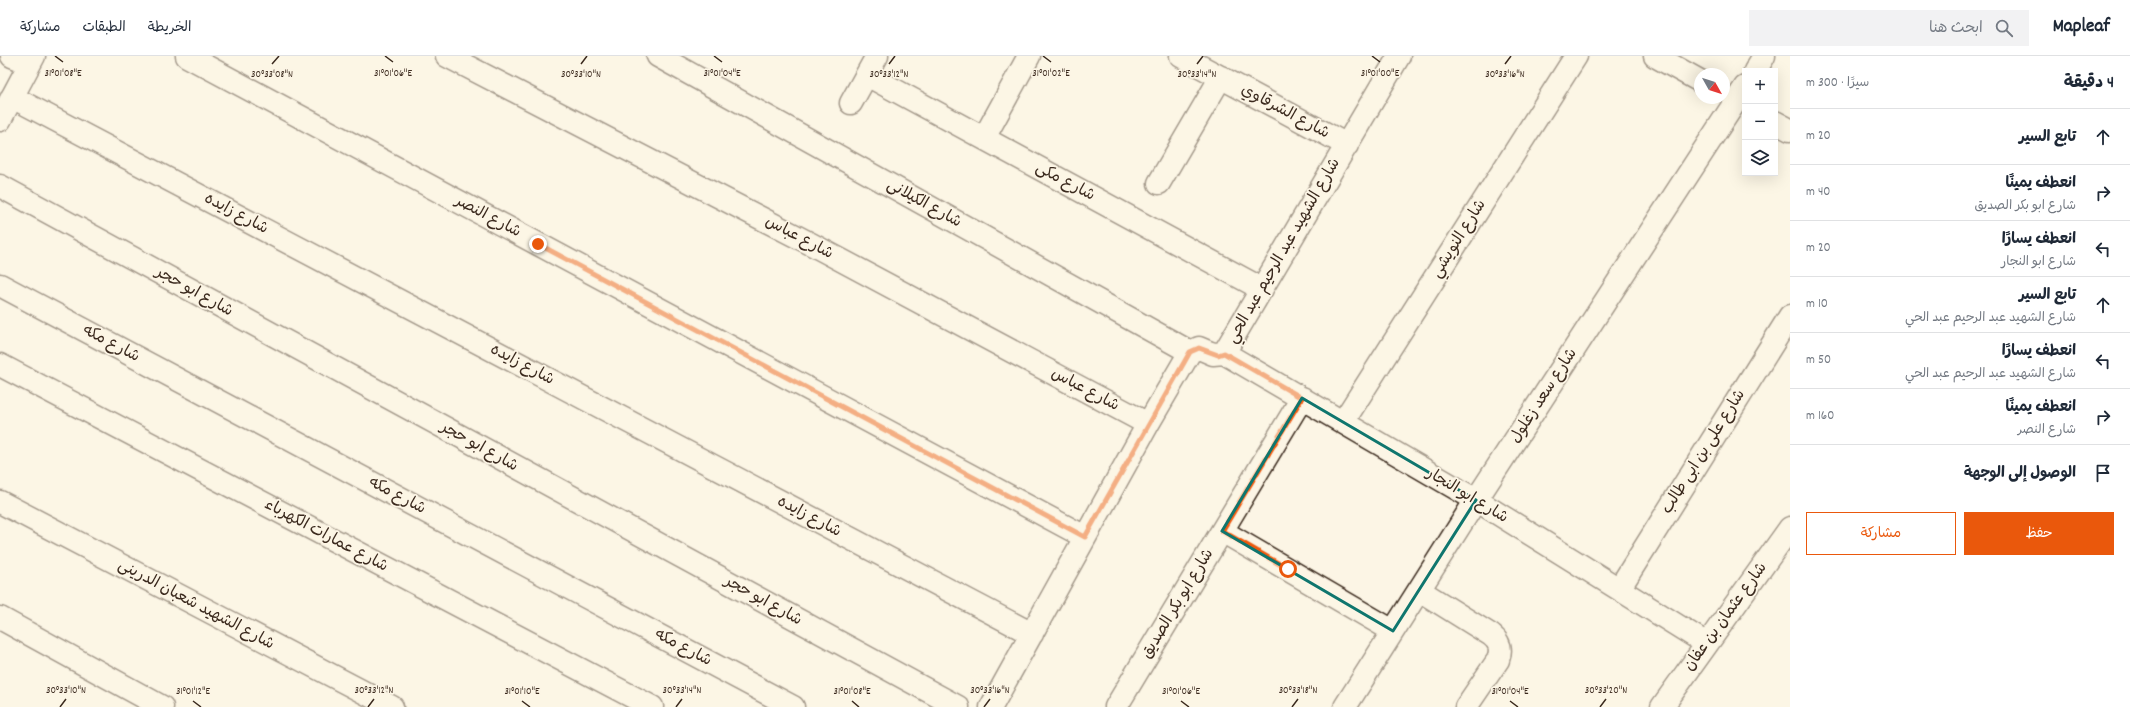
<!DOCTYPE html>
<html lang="ar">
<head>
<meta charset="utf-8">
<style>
	:root { --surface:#fff; --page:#f2f2f3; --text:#1f2937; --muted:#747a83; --line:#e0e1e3; --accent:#ea580c }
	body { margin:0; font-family:Dekko,"Playpen Sans Arabic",sans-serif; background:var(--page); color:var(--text); direction:rtl }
	.controls { position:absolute; right:12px; top:12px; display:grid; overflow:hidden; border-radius:0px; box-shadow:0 4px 16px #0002 }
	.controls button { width:36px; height:36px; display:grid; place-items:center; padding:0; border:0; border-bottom:1px solid var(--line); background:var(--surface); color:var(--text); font:20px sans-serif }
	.compass { position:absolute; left:1694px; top:12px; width:36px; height:36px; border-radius:50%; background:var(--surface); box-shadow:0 4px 16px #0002; rotate:129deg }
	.stop { position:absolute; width:12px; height:12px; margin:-9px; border:3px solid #ea580c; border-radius:50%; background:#fff }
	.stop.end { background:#ea580c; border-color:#fff; box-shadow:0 1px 4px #0008 }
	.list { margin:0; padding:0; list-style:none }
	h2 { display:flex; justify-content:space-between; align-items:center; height:52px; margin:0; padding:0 16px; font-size:17px }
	h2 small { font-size:13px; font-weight:400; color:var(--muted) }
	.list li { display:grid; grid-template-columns:26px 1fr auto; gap:12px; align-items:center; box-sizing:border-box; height:56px; padding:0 16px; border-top:1px solid var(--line) }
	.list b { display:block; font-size:15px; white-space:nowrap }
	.list p { margin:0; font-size:13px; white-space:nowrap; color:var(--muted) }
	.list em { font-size:13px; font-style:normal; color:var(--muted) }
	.actions { display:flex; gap:8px; padding:12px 16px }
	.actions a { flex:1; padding:9px 0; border:1px solid var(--accent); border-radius:0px; text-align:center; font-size:14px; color:var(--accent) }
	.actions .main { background:var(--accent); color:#fff }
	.icon { flex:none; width:22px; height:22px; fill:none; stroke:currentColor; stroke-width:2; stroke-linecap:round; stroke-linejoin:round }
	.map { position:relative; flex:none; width:1790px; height:651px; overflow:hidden; direction:ltr }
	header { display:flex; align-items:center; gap:24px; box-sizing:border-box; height:56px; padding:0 20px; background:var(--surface); border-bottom:1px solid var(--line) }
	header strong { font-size:19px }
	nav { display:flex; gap:22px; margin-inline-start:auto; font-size:14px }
	.search { width:280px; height:36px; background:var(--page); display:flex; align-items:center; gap:10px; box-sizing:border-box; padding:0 14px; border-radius:0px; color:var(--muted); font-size:15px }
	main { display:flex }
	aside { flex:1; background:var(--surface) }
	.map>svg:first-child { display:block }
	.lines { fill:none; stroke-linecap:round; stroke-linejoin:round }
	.minor-casing { stroke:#3b2a1e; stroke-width:25 }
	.minor { stroke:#fcf5e5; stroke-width:22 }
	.route { stroke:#ea580c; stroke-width:5 }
	.marked { fill:none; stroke:#0f766e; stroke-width:3; stroke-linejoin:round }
	.ticks { fill:none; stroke:#3b2a1e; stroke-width:1.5 }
	.labels { text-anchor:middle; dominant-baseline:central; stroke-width:3.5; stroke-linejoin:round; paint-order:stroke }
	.street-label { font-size:16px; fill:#3b2a1e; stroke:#fcf5e5 }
	.ticks-label { font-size:10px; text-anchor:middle; fill:#3b2a1e; stroke:#fcf5e5; stroke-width:3.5; stroke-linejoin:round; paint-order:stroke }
</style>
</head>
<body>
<header>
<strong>Mapleaf</strong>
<div class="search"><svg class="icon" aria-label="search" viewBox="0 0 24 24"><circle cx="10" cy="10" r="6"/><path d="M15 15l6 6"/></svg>ابحث هنا</div>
<nav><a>الخريطة</a><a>الطبقات</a><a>مشاركة</a></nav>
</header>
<main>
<aside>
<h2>4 دقيقة<small>سيرًا · 300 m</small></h2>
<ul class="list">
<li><svg class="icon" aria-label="ahead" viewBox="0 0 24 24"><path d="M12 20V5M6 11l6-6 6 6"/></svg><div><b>تابع السير</b></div><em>20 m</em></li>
<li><svg class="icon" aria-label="right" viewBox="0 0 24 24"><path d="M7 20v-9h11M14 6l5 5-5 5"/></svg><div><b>انعطف يمينًا</b><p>شارع ابو بكر الصديق</p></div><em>40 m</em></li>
<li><svg class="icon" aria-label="left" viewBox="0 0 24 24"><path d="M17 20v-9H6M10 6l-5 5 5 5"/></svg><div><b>انعطف يسارًا</b><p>شارع ابو النجار</p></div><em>20 m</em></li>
<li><svg class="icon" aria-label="ahead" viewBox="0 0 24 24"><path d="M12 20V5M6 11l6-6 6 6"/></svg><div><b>تابع السير</b><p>شارع الشهيد عبد الرحيم عبد الحي</p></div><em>10 m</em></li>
<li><svg class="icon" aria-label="left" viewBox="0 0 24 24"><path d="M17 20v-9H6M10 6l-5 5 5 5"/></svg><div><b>انعطف يسارًا</b><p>شارع الشهيد عبد الرحيم عبد الحي</p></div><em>50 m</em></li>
<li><svg class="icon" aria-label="right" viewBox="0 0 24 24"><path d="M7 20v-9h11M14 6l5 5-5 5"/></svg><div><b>انعطف يمينًا</b><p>شارع النصر</p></div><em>160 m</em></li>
<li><svg class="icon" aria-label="arrive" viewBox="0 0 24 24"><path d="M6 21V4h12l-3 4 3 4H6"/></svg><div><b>الوصول إلى الوجهة</b></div></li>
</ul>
<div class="actions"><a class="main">حفظ</a><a>مشاركة</a></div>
</aside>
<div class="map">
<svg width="1790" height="651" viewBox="0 0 1790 651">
	<rect width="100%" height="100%" fill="#fcf5e5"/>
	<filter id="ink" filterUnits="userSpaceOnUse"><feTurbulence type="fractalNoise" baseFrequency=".025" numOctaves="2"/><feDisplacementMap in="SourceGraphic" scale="8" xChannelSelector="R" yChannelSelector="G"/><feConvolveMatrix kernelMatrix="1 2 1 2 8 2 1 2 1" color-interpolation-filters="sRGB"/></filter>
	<g filter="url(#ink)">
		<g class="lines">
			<g class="minor-casing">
				<path id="minor" d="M 12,0 L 30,7
					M 187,0 L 1085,481
					M 447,0 L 811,188 L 1148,368
					M 658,0 L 1190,296
					M 1181,0 L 1347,89
					M 1655,0 L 1700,25
					M 1755,15 L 1764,0
					M 867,19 L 1262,233
					M 12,41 L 1032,578
					M 851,47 L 877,0
					M 0,64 L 34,0
					M 1775,66 L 1790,74
					M 984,82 L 1029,0
					M 1159,127 L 1221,21
					M 0,130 L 958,651
					M 0,229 L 793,651
					M 1224,297 L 1476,444 L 1707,588
					M 0,309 L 652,651
					M 1343,366 L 1576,0
					M 0,446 L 392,651
					M 1222,475 L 1393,575
					M 1619,533 L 1790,260
					M 1419,534 L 1491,579 C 1500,586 1502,593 1498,604 L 1466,651
					M 0,562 L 162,651
					M 991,651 L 1148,368 L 1190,296 L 1199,292 L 1213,298 L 1224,297 L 1399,0
					M 1116,651 L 1302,342
					M 1345,651 L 1476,444 L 1745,31
					M 1662,651 L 1790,472"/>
			</g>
			<use href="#minor" class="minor"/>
		</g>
	</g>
	<g class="lines" filter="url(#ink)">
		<path class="route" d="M 538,188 L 1085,481 L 1190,296 L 1199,292 L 1218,299 L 1224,297 L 1302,342 L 1222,475 L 1288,513"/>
	</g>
	<path d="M0 0H1790V651H0ZM 1302,342 L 1476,444 L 1393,575 L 1222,475 Z" fill="#fcf5e5" fill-opacity=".55" fill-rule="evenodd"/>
	<path class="marked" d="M 1302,342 L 1476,444 L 1393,575 L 1222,475 Z"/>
	<path class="ticks" d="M 55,0 L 63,6M 385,0 L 393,6M 714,0 L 722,6M 1043,0 L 1051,6M 1372,0 L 1380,6M 272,8 L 279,0M 581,8 L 587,0M 889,8 L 895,0M 1197,8 L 1203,0M 1505,8 L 1511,0M 193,645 L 201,651M 522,645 L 530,651M 852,645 L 859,651M 1181,645 L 1189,651M 1510,645 L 1518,651M 60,651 L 66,643M 368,651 L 374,643M 676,651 L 682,643M 984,651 L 990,643M 1292,651 L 1298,643M 1600,651 L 1606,643"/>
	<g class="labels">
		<g class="street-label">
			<text transform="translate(1285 56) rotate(28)">شارع الشرقاوي</text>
			<text transform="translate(1065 126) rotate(28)">شارع مكى</text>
			<text transform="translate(924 148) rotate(29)">شارع الكيلانى</text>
			<text transform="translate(236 158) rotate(28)">شارع زايده</text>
			<text transform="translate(488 161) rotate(28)">شارع النصر</text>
			<text transform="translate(799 182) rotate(28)">شارع عباس</text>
			<text transform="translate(1459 183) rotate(-58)">شارع النويشي</text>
			<text transform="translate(1284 195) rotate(-60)">شارع الشهيد عبد الرحيم عبد الحي</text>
			<text transform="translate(194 236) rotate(29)">شارع ابو حجر</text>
			<text transform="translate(111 288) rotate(28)">شارع مكه</text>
			<text transform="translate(522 309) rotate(28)">شارع زايده</text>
			<text transform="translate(1085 334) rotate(28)">شارع عباس</text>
			<text transform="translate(1544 340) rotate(-57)">شارع سعد زغلول</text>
			<text transform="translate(479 391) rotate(29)">شارع ابو حجر</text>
			<text transform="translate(1704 396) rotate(-58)">شارع على بن ابى طالب</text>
			<text transform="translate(397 440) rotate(28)">شارع مكه</text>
			<text transform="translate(1467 440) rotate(31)">شارع ابو النجار</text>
			<text transform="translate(809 461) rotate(28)">شارع زايده</text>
			<text transform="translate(326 480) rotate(28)">شارع عمارات الكهرباء</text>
			<text transform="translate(763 545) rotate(29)">شارع ابو حجر</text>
			<text transform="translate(1178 548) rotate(-59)">شارع ابو بكر الصديق</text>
			<text transform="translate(196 549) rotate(28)">شارع الشهيد شعبان الدرينى</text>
			<text transform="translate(1726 561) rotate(-54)">شارع عثمان بن عفان</text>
			<text transform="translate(683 592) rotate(28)">شارع مكه</text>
		</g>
	</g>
	<g class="ticks-label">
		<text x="63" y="20">31°01'08"E</text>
		<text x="393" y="20">31°01'06"E</text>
		<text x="722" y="20">31°01'04"E</text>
		<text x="1051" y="20">31°01'02"E</text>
		<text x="1380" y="20">31°01'00"E</text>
		<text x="581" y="21">30°33'10"N</text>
		<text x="1505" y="21">30°33'16"N</text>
		<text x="272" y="21">30°33'08"N</text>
		<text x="889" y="21">30°33'12"N</text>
		<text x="1197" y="21">30°33'14"N</text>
		<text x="66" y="637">30°33'10"N</text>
		<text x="374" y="637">30°33'12"N</text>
		<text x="682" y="637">30°33'14"N</text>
		<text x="990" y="637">30°33'16"N</text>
		<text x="1298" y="637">30°33'18"N</text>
		<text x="1606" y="637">30°33'20"N</text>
		<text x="193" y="638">31°01'12"E</text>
		<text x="522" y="638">31°01'10"E</text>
		<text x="852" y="638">31°01'08"E</text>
		<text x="1181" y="638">31°01'06"E</text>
		<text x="1510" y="638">31°01'04"E</text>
	</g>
</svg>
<div class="controls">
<button>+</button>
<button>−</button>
<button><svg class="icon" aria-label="layers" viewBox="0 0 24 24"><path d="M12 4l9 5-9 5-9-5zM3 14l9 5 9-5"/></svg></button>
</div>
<svg class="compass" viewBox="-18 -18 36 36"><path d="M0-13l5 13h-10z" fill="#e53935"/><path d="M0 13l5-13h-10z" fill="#747a83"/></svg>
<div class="stop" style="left:1288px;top:513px"></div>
<div class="stop end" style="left:538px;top:188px"></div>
</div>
</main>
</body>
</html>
